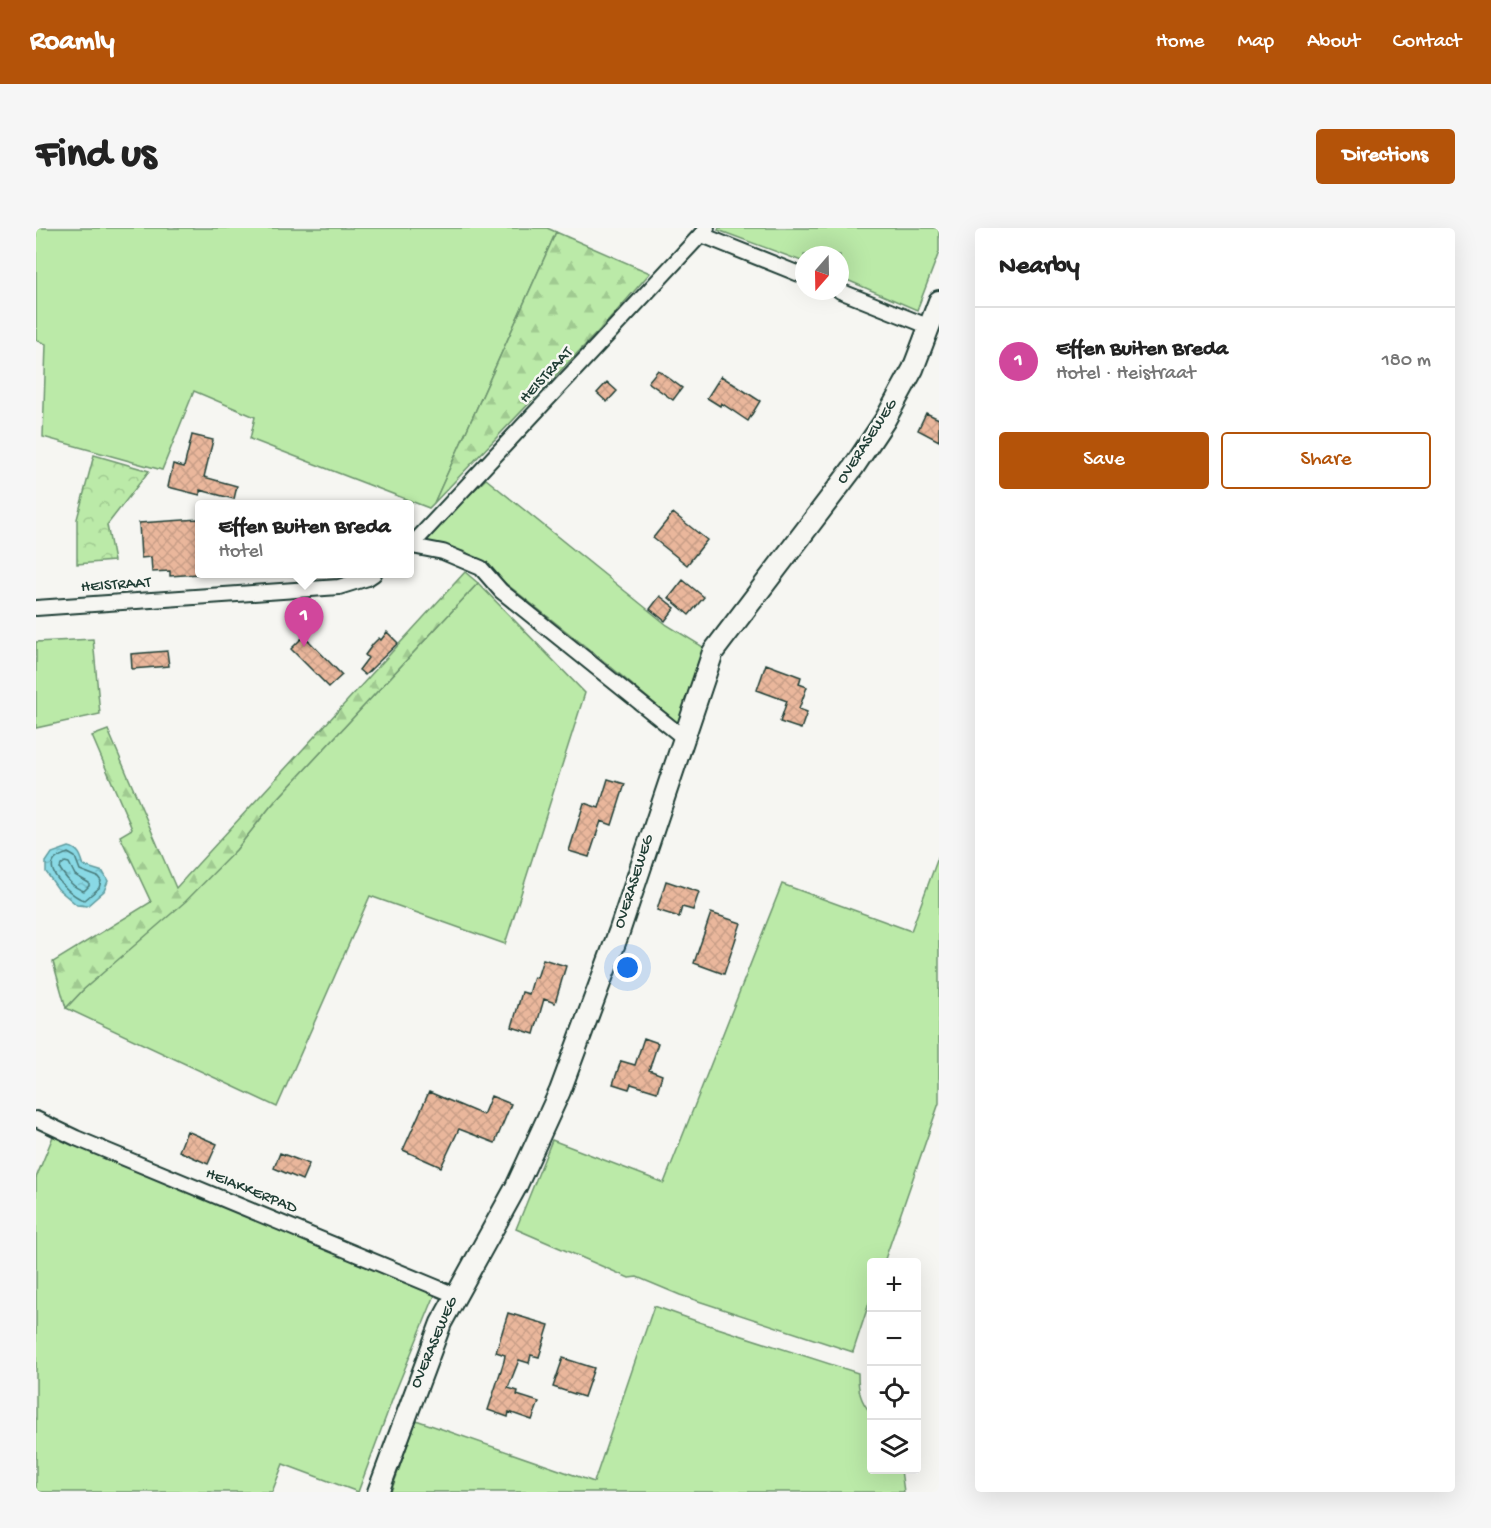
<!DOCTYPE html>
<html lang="en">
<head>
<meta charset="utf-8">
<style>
	:root { --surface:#fff; --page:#f6f6f6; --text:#222; --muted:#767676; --line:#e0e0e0; --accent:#b45309 }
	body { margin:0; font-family:"Gochi Hand",sans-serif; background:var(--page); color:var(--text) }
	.controls { position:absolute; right:18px; bottom:18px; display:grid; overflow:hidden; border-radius:6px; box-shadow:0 6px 24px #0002 }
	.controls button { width:54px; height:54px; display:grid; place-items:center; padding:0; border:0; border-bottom:2px solid var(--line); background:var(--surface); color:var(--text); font:30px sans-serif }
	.compass { position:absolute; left:759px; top:18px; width:54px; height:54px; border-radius:50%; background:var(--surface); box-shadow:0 6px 24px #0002; rotate:200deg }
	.you { position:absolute; left:592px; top:740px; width:21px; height:21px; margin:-15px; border:4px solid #fff; border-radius:50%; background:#1a73e8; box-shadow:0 0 0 9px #1a73e833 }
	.badge { display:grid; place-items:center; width:39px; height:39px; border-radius:50%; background:var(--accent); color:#fff; font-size:20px; font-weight:700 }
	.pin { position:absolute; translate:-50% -50px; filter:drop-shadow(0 2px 3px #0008) }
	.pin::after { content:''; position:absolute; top:32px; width:21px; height:18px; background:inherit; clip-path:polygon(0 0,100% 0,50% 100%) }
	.popup { position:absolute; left:159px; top:272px; width:219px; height:78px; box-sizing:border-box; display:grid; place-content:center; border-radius:6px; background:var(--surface); filter:drop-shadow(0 2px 4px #0005); font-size:20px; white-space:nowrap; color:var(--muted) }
	.popup b { font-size:22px; color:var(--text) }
	.popup::after { content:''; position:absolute; left:50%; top:100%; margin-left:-12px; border:12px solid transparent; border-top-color:var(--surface) }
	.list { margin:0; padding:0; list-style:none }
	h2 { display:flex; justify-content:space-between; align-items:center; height:78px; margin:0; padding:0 24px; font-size:26px }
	h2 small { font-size:20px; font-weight:400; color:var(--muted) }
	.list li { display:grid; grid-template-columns:39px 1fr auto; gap:18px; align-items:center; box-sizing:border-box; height:108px; padding:0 24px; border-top:2px solid var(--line) }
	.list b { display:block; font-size:22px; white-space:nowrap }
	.list p { margin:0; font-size:20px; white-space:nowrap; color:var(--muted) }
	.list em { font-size:20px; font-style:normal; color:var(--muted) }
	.actions { display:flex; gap:12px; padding:18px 24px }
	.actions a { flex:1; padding:14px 0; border:2px solid var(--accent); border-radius:6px; text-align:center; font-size:21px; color:var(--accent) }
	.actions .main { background:var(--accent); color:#fff }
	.icon { flex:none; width:33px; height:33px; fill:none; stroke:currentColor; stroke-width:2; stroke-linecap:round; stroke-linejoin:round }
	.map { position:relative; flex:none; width:903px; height:1264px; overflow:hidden; border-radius:6px }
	header { display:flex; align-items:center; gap:36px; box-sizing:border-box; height:84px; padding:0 30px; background:var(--accent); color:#fff }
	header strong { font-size:28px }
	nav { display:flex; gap:33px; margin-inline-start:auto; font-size:21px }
	.intro { display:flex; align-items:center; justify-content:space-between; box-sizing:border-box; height:144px; padding:0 36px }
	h1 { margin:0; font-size:42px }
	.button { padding:15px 27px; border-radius:6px; background:var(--accent); color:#fff; font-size:21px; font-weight:700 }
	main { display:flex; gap:36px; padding:0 36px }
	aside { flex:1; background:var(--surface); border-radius:6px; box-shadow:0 6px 24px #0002 }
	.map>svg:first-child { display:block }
	.grass { fill:#bbeaa8; stroke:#6d946e; stroke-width:1.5 }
	.forest { fill:url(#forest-firs); stroke:#6d946e; stroke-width:1.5 }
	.park { fill:url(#park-crowns); stroke:#6d946e; stroke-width:1.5 }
	.water { fill:url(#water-ripples); stroke:#5f9b9e; stroke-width:1.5 }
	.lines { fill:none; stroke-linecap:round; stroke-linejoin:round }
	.shore { stroke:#497b7b; stroke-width:1.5 }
	.building { fill:url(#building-cross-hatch); stroke:#1f3d34; stroke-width:1.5 }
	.street-casing { stroke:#1f3d34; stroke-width:18 }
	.secondary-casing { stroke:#1f3d34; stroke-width:24 }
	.street { stroke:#f6f6f2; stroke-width:14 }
	.secondary { stroke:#f6f6f2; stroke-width:20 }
	.labels { text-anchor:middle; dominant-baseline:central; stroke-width:5; stroke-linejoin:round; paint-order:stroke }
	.street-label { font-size:16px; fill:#1f3d34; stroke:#f6f6f2 }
</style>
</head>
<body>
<header>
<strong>Roamly</strong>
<nav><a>Home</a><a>Map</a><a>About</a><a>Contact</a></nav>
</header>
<div class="intro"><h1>Find us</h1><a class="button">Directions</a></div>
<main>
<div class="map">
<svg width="903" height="1264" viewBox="0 0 903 1264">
	<defs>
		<pattern id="forest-firs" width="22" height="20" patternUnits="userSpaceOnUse" patternTransform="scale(1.5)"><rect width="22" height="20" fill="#bbeaa8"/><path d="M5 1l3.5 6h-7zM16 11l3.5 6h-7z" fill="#a0ca91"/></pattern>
		<pattern id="park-crowns" width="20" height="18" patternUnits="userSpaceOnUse" patternTransform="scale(1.5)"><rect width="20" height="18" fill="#bbeaa8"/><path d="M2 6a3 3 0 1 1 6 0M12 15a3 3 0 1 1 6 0" fill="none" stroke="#a0ca91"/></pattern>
		<pattern id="water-ripples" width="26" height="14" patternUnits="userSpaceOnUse" patternTransform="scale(1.5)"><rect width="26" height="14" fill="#89d9e5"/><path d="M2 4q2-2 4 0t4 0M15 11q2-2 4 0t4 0" fill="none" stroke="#76bbc5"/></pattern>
		<pattern id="building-cross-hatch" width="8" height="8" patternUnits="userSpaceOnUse" patternTransform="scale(1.5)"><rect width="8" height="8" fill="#eab79c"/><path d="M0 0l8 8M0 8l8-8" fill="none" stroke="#c89e87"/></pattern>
	</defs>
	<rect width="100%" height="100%" fill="#f6f6f2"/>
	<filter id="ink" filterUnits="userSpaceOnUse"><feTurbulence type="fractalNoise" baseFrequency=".0167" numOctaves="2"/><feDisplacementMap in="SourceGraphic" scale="12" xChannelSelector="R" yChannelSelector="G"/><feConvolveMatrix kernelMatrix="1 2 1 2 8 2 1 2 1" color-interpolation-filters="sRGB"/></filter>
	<g filter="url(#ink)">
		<path class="grass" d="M 0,0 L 511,0 L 520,4 L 398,275 L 393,280 L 214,211 L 219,189 L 158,163 L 126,242 L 7,209 L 10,116 L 0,112 Z
			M 683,0 L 903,0 L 903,24 L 881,82 L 804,49 L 804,27 L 768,27 L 768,34 L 682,2 Z
			M 450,251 L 631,397 L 672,422 L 643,496 L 569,434 L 430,324 L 383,315 Z
			M 442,355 L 549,465 L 469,716 L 334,668 L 241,879 L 30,780 L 47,762 L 200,622 L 234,579 Z
			M 57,411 L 64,486 L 0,500 L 0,414 Z
			M 903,627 L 903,875 L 848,1034 L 836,1034 L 835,1069 L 817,1124 L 644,1067 L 601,1049 L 593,1050 L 480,1001 L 516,912 L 628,955 L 746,656 L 875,703 Z
			M 18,906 L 401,1062 L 358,1167 L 322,1264 L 247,1236 L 236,1264 L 0,1264 L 0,950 Z
			M 618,1078 L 663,1094 L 822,1145 C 822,1162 824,1173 835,1185 L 836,1242 L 865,1242 L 868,1264 L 355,1264 L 380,1192 L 558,1254 Z"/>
		<path class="forest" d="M 520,4 L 614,45 L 573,92 L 398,275 Z
			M 429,344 L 442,355 L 234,579 L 200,622 L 150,673 L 47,762 L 30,780 L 17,734 L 115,674 L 84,608 L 96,601 L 56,508 L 72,502 L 140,660 Z"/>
		<path class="park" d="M 58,227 L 113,243 L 71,297 L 78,333 L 41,336 L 41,291 Z"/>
		<path class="water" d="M 33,619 C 43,621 45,628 48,638 L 67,644 L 72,653 L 68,663 L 51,678 L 41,677 L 22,661 L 10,644 L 10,634 L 16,625 Z"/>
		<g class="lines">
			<path class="shore" d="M 32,625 L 39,629 L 44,642 L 62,649 L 65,653 L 63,660 L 49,672 C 38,671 12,646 17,635 C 19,629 27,627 32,625 Z
				M 29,634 L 33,635 L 39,647 L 53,655 L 53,658 L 48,663 C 37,660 30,650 24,641 L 25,637 Z"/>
		</g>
		<path class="building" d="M 622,142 L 646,160 L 637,172 L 612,154 Z
			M 685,148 L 724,173 L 712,193 L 685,175 L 684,178 L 671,170 Z
			M 571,154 L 581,163 L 571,174 L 561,165 Z
			M 890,185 L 903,191 L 903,213 L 882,202 Z
			M 156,207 L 177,212 L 168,249 L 201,258 L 198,271 L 164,262 L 164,267 L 132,259 L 137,236 L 148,239 Z
			M 637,285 L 671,312 L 651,337 L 617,310 Z
			M 163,291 L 163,346 L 134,348 L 134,343 L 116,344 L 115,329 L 105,330 L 103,295 Z
			M 647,352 L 668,369 L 653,387 L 633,370 Z
			M 624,368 L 639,380 L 629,393 L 614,381 Z
			M 351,404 L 362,415 L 329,447 L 323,442 L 332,430 L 329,427 L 337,416 L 343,410 L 345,412 Z
			M 268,408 L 306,447 L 293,459 L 255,421 Z
			M 131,423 L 133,438 L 96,441 L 95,426 Z
			M 730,436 L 765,449 L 763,456 L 771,459 L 763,481 L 771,484 L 765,501 L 744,494 L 751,473 L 721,462 Z
			M 572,551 L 589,556 L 576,597 L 565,593 L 553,629 L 533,623 L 548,575 L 563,580 Z
			M 630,653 L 663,664 L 657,682 L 646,679 L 643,689 L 621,682 Z
			M 675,685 L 705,695 L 688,746 L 658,735 Z
			M 507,731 L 530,738 L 519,775 L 508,771 L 498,806 L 476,799 L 486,764 L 493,766 L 498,749 L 501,750 Z
			M 608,810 L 622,815 L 613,842 L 626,847 L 621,864 L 595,856 L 593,861 L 577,856 L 585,833 L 599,837 Z
			M 393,864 L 447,887 L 455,868 L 475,876 L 459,915 L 423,901 L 405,939 L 367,922 Z
			M 151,903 L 181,916 L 172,936 L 143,923 Z
			M 244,925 L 273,936 L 266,952 L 238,940 Z
			M 472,1085 L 513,1097 L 503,1129 L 495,1127 L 493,1135 L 483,1132 L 472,1160 L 482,1163 L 481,1167 L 503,1174 L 496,1192 L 473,1184 L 472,1189 L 452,1182 L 468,1133 L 469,1127 L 460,1124 Z
			M 527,1130 L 558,1140 L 548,1169 L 517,1159 Z"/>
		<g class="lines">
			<g class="street-casing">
				<path id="street" d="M 666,7 L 768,48
					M 804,63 L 894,99
					M 376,318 L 407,324 L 445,340 L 465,363 L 648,510
					M 373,320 L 671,0
					M 0,380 L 303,359 L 332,350 L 338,346
					M 0,891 L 40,910 L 419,1067"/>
			</g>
			<g class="secondary-casing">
				<path id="secondary" d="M 342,1264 L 405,1095 L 480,959 L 524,863 L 583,704 L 677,424 L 817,240 L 849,192 L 877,141 L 903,73"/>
			</g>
			<use href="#street" class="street"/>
			<use href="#secondary" class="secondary"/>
		</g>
	</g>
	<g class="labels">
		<g class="street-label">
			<text transform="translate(511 148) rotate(-47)">HEISTRAAT</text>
			<text transform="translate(832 214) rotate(-57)">OVERASEWEG</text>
			<text transform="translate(80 358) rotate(-4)">HEISTRAAT</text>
			<text transform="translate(599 654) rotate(-72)">OVERASEWEG</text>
			<text transform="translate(215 964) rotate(22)">HEIAKKERPAD</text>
			<text transform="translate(399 1115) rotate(-67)">OVERASEWEG</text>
		</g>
	</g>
</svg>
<div class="controls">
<button>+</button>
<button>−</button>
<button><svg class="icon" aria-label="locate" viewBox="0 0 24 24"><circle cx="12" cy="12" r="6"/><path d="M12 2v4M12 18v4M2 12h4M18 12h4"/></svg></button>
<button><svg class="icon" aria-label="layers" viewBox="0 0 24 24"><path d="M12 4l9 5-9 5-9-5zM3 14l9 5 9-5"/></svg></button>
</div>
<svg class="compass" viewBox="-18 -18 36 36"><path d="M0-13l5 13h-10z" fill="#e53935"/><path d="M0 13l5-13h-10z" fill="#767676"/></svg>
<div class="you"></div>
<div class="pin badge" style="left:268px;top:419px;background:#d1479c">1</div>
<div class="popup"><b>Effen Buiten Breda</b>Hotel</div>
</div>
<aside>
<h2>Nearby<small></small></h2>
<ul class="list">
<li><span class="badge" style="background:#d1479c">1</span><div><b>Effen Buiten Breda</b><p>Hotel · Heistraat</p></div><em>180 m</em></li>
</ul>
<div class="actions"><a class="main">Save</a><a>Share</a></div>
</aside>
</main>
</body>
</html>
